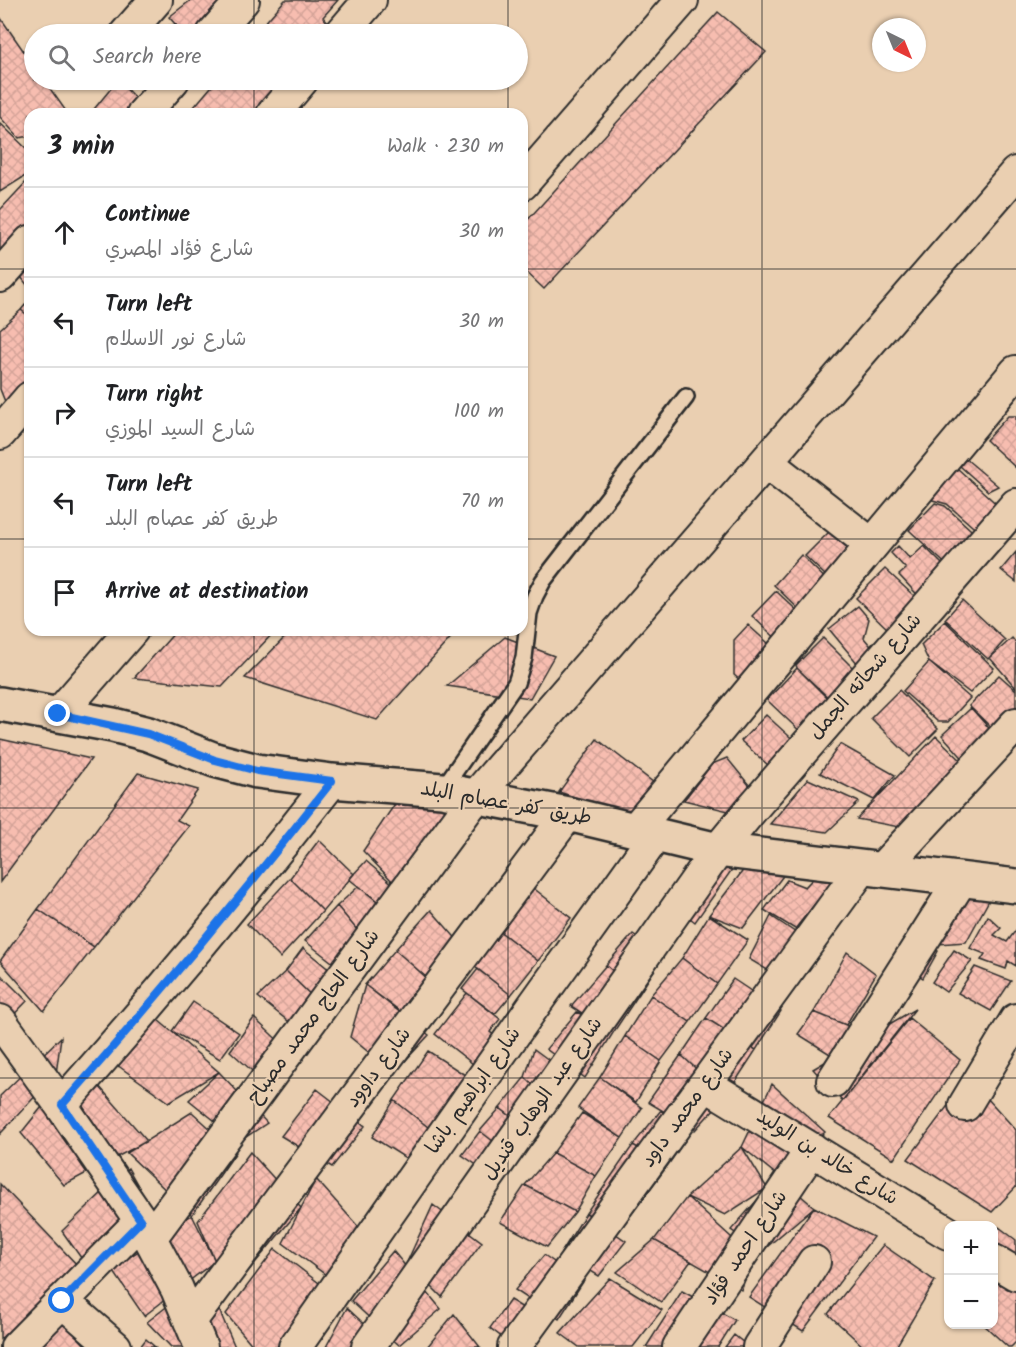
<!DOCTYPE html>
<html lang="en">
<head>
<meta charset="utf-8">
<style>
	:root { --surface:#fff; --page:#f6f6f6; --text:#202124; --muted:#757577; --line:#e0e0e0 }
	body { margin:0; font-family:Kalam,"Playpen Sans Arabic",sans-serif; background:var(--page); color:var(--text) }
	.controls { position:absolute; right:18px; bottom:18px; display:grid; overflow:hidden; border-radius:12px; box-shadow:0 2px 4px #0004 }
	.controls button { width:54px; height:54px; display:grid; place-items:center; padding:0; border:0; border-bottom:2px solid var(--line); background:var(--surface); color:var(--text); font:30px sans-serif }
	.compass { position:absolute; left:872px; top:18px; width:54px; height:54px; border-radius:50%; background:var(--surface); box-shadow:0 2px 4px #0004; rotate:137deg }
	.stop { position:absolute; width:18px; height:18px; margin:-14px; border:4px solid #1a73e8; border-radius:50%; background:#fff }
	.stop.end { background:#1a73e8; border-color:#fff; box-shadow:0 2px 6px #0008 }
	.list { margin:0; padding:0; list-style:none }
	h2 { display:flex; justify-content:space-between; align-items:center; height:78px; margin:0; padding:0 24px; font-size:26px }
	h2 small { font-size:20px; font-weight:400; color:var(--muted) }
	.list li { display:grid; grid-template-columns:39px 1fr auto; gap:18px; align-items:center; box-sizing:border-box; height:90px; padding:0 24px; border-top:2px solid var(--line) }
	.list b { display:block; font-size:22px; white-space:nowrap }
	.list p { margin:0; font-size:20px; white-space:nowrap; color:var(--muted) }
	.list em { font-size:20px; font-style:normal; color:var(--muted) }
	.icon { flex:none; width:33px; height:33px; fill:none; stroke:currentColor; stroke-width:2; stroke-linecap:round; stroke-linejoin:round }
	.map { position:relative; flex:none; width:1016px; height:1347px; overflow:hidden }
	.search { position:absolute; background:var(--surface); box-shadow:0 2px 4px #0004; left:24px; top:24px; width:504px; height:66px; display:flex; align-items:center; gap:15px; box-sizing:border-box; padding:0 21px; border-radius:33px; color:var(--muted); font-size:22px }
	.panel { position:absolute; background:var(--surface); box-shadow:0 2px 4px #0004; left:24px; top:108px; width:504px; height:528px; border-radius:18px }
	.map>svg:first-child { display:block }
	.building { fill:url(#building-cross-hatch); stroke:#2b2b2b; stroke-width:1.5 }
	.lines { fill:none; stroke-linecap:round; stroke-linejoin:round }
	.service-casing { stroke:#2b2b2b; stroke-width:20 }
	.minor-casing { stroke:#2b2b2b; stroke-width:36 }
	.tertiary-casing { stroke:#2b2b2b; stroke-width:38 }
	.service { stroke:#eacfb1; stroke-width:15 }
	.minor { stroke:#eacfb1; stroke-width:32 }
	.tertiary { stroke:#eacfb1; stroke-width:33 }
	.route { stroke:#1a73e8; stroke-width:8 }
	.grid { fill:none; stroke:#2b2b2b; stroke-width:1.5; stroke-opacity:0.55 }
	.labels { text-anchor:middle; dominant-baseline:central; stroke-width:4.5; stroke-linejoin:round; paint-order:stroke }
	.street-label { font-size:20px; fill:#2b2b2b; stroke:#eacfb1 }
</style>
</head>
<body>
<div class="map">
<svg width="1016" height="1347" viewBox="0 0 1016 1347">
	<defs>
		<pattern id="building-cross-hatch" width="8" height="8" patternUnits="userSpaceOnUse" patternTransform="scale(1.5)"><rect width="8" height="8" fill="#f7bdb0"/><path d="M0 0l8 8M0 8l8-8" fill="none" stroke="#d4a398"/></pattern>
	</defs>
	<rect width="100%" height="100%" fill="#eacfb1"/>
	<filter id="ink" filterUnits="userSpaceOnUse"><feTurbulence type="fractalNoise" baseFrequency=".0167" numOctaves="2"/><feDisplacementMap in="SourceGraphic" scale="12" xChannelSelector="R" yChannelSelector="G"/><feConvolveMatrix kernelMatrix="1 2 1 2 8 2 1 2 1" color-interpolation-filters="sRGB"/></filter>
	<g filter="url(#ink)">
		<path class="building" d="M 191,0 L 246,0 L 255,11 L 235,34 L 184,34 L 169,17 Z
			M 285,0 L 338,0 L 323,17 L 337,34 L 255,34 Z
			M 718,12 L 766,52 L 544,289 L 522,268 L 522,226 Z
			M 0,17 L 34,66 L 34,80 L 44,80 L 68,114 L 30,114 L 30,136 L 19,138 L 0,117 Z
			M 176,25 L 174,34 L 157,34 L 165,26 Z
			M 118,80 L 150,114 L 90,114 Z
			M 217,80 L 318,80 L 290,114 L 188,114 Z
			M 0,123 L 30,152 L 30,173 L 0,192 Z
			M 30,178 L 30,283 L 28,286 L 0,250 L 0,210 Z
			M 30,299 L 30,317 L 21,310 Z
			M 21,310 L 30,317 L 30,424 L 19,437 L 0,389 L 0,329 Z
			M 1008,416 L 1016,416 L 1016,468 L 986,440 Z
			M 966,459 L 998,486 L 988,491 L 960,466 Z
			M 957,468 L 1003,510 L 981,534 L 947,504 L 929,499 Z
			M 935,503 L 945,506 L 983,541 L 954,572 L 909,530 Z
			M 830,531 L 871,571 L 847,596 L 805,556 Z
			M 898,546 L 910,559 L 924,546 L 952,574 L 924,602 L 899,575 L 906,569 L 891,553 Z
			M 1016,552 L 1016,582 L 1001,570 Z
			M 801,555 L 845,598 L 817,627 L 774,585 Z
			M 885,569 L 926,607 L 897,638 L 856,598 Z
			M 776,591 L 821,633 L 797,658 L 752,616 Z
			M 962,600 L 1005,640 L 988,659 L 945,619 Z
			M 858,606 L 869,619 L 864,638 L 880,657 L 863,670 L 829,629 Z
			M 945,621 L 994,668 L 970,693 L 929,662 L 921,645 Z
			M 748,625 L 790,663 L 759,697 L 734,675 L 734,640 Z
			M 177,630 L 276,630 L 222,687 L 134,678 Z
			M 292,630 L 447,630 L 455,633 L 377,720 L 245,678 Z
			M 505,637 L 554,656 L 530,698 L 447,686 Z
			M 823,638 L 862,677 L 835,704 L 797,668 L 796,665 Z
			M 1012,638 L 1016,643 L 1016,688 L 990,658 Z
			M 929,662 L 970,698 L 948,722 L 938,722 L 903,691 Z
			M 797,668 L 837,708 L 808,739 L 767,700 Z
			M 999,675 L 1016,690 L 1016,717 L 999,735 L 969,706 Z
			M 899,690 L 938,729 L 910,757 L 871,718 Z
			M 971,708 L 996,736 L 967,763 L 942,735 Z
			M 766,715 L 800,746 L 777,773 L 741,741 Z
			M 936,736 L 971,770 L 915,830 L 857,819 Z
			M 0,739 L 91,759 L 0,882 Z
			M 597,739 L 662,789 L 636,817 L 559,792 Z
			M 840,744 L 895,775 L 874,800 L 820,773 Z
			M 727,758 L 754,791 L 740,814 L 684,800 L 712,764 Z
			M 138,773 L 198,790 L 177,820 L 189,826 L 94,947 L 38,909 Z
			M 808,779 L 859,802 L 827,832 L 770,824 Z
			M 403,792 L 460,801 L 399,888 L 363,851 Z
			M 319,840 L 354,874 L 323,911 L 290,878 Z
			M 697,851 L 738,861 L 695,922 L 665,898 Z
			M 366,861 L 402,892 L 387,909 L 349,879 Z
			M 748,864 L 789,868 L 743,928 L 709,915 Z
			M 821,870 L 841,878 L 826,903 L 817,901 L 795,929 L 764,910 L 787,880 L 805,887 Z
			M 290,878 L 323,911 L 280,958 L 247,924 Z
			M 527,883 L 571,918 L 538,961 L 493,926 Z
			M 359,886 L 387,909 L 363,937 L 337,906 Z
			M 957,891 L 993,893 L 966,942 L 938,944 Z
			M 337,906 L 363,937 L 336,965 L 305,941 Z
			M 38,909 L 94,947 L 44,1011 L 0,961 Z
			M 431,910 L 468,952 L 443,992 L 395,950 Z
			M 709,915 L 748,940 L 717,984 L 682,958 Z
			M 771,916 L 808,941 L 781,978 L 749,959 Z
			M 988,916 L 1001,928 L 994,935 L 1007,942 L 1016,930 L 1016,966 L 1008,961 L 1006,969 L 981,960 L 985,954 L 970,948 Z
			M 493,926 L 538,961 L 511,995 L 466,960 Z
			M 633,934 L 664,955 L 639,994 L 606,965 Z
			M 924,945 L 938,951 L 923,978 L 910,970 Z
			M 303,948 L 338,977 L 319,1003 L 286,971 Z
			M 395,950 L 443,992 L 420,1026 L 365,985 Z
			M 954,950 L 972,961 L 946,992 L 932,982 Z
			M 847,952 L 876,974 L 846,1025 L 814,1012 Z
			M 682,958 L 717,984 L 690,1022 L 651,995 Z
			M 606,965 L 639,994 L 613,1033 L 571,1006 Z
			M 975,967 L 1011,981 L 991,1011 L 958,993 Z
			M 478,969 L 511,995 L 495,1014 L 462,989 Z
			M 286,971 L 319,1003 L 298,1029 L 258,997 Z
			M 0,974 L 27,1001 L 0,1029 Z
			M 733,979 L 781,1011 L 756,1050 L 706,1018 Z
			M 365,985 L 429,1035 L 394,1073 L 350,1037 Z
			M 467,993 L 500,1019 L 490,1032 L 507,1045 L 482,1071 L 435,1034 Z
			M 651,995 L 690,1022 L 661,1061 L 625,1036 Z
			M 193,1002 L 239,1033 L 220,1059 L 172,1031 Z
			M 915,1009 L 842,1101 L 813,1069 Z
			M 577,1012 L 613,1033 L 585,1078 L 546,1049 Z
			M 814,1012 L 846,1025 L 860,1037 L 838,1059 L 798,1034 Z
			M 254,1018 L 286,1048 L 261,1079 L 230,1051 Z
			M 706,1018 L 756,1050 L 726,1096 L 681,1055 Z
			M 909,1018 L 960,1060 L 894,1159 L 829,1118 Z
			M 158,1020 L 219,1072 L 169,1102 L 117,1065 Z
			M 625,1036 L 661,1061 L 636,1102 L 600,1077 Z
			M 61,1037 L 56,1074 L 0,1134 L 0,1096 Z
			M 534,1049 L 573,1078 L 554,1106 L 525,1077 Z
			M 428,1051 L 479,1084 L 443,1139 L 394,1100 Z
			M 681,1055 L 726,1096 L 695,1130 L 648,1102 Z
			M 78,1062 L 147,1141 L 64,1185 L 21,1133 Z
			M 219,1072 L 267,1123 L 240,1141 L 189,1100 Z
			M 525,1077 L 554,1106 L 538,1137 L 500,1108 Z
			M 600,1077 L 642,1108 L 622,1138 L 578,1108 Z
			M 772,1084 L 825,1132 L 778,1176 L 742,1147 Z
			M 317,1089 L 365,1126 L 332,1167 L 281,1136 Z
			M 958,1092 L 986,1097 L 1016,1130 L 1016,1187 L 992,1212 L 908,1159 Z
			M 394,1100 L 443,1139 L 423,1169 L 372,1137 Z
			M 500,1108 L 538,1137 L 517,1160 L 480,1131 Z
			M 661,1110 L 688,1136 L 668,1165 L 633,1145 Z
			M 192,1112 L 236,1152 L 192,1215 L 127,1153 Z
			M 582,1113 L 622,1138 L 596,1176 L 553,1153 Z
			M 480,1131 L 517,1160 L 499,1180 L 462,1155 Z
			M 633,1145 L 668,1165 L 619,1231 L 586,1213 Z
			M 742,1147 L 767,1188 L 725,1215 L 687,1197 Z
			M 250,1152 L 301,1208 L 229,1294 L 198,1221 Z
			M 553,1153 L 596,1176 L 575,1212 L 525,1185 Z
			M 128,1168 L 158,1221 L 101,1286 L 62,1231 Z
			M 778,1176 L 814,1207 L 762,1251 L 731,1230 Z
			M 316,1179 L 378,1249 L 342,1287 L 283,1243 Z
			M 0,1184 L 80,1268 L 0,1339 Z
			M 525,1185 L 575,1212 L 547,1247 L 500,1222 Z
			M 687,1197 L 754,1258 L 741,1290 L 654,1240 Z
			M 433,1205 L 482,1242 L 442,1297 L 407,1262 Z
			M 814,1207 L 873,1237 L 803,1331 L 749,1297 Z
			M 586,1213 L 626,1241 L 599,1276 L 561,1253 Z
			M 192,1215 L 215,1261 L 144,1316 L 112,1269 Z
			M 999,1227 L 1016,1240 L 1016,1342 L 1011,1347 L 1008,1347 L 983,1324 L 994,1324 L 994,1235 Z
			M 654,1240 L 691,1261 L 661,1302 L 617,1272 Z
			M 883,1245 L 935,1281 L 896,1347 L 864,1347 L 828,1314 Z
			M 275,1249 L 341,1300 L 298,1347 L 254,1347 L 226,1314 Z
			M 393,1251 L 441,1309 L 399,1345 L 351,1301 Z
			M 544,1255 L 583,1282 L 559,1319 L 515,1290 Z
			M 205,1277 L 235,1347 L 171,1347 L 147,1322 Z
			M 610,1278 L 662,1310 L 633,1347 L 579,1347 L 560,1333 Z
			M 682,1291 L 735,1320 L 718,1347 L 646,1347 Z
			M 510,1300 L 548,1323 L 515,1347 L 490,1328 Z
			M 347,1308 L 389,1347 L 326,1347 Z
			M 454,1314 L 480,1347 L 427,1347 Z
			M 58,1316 L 87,1347 L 33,1347 Z
			M 734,1335 L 749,1347 L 725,1347 Z
			M 146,1339 L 155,1347 L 140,1347 Z"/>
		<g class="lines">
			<g class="service-casing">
				<path id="service" d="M 442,790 L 516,683 L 524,658 L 529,613 L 535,596 L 543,581 L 686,397"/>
			</g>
			<g class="minor-casing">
				<path id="minor" d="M 126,34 L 156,0
					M 213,34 L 243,0
					M 341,34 L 370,0
					M 143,114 L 173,80
					M 273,114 L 302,80
					M 522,184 L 682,0
					M 0,276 L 30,242
					M 0,433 L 30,398
					M 766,462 L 872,545
					M 59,714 L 132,630
					M 635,830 L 1016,372
					M 881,870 L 1016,724
					M 0,1021 L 61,1105 L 141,1221 L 177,1289 L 201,1347
					M 833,1081 L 961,880
					M 705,1084 L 948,1233
					M 61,1105 C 155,1000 245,892 332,781
					M 965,1105 L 1016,1020
					M 150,1238 L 477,795 L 1016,173
					M 994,1261 L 1016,1274
					M 62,1301 L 115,1347
					M 190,1321 L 568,814
					M 17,1347 L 141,1221
					M 295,1347 L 532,1008 L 655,836
					M 368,1347 L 718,850 L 755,805 L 1016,505
					M 514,1347 L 862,868
					M 679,1347 L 812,1149
					M 759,1347 L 814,1262"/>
			</g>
			<g class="tertiary-casing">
				<path id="tertiary" d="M 0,704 L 113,725 L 148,734 L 215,760 L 257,771 L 332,781 L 442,790 L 568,814 L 718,850 L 1016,886"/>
			</g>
			<use href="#service" class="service"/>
			<use href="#minor" class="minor"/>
			<use href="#tertiary" class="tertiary"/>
		</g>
	</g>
	<g class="lines" filter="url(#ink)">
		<path class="route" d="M 58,714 L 148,734 L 215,760 L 257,771 L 332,781 C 245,892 155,1000 62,1105 L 141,1221 L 62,1301"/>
	</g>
	<path class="grid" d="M 254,0 L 254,34M 508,0 L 508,34M 762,0 L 762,1347M 254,80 L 254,114M 508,80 L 508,114M 0,269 L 30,269M 522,269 L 1016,269M 0,539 L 30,539M 522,539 L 1016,539M 254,630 L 254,1347M 508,630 L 508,1347M 0,808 L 1016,808M 0,1078 L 1016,1078"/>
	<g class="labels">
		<g class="street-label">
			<text transform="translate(866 677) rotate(-49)">شارع شحاته الجمل</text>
			<text transform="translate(506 804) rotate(10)">طريق كفر عصام البلد</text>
			<text transform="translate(314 1017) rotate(-54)">شارع الحاج محمد مصباح</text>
			<text transform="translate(379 1068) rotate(-53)">شارع داوود</text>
			<text transform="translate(474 1091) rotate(-55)">شارع ابراهيم باشا</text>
			<text transform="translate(543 1099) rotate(-55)">شارع عبد الوهاب قنديل</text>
			<text transform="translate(688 1108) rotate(-54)">شارع محمد داود</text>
			<text transform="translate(827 1158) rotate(32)">شارع خالد بن الوليد</text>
			<text transform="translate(746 1248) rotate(-56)">شارع احمد فؤاد</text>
		</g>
	</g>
</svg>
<div class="controls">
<button>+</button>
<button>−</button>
</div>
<svg class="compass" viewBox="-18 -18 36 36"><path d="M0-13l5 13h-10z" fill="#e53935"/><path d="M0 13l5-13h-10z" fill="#757577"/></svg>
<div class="stop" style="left:62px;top:1301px"></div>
<div class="stop end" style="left:58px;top:714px"></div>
<div class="search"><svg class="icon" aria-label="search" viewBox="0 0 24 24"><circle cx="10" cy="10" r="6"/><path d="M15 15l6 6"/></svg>Search here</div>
<section class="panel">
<h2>3 min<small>Walk · 230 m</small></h2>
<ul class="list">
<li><svg class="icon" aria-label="ahead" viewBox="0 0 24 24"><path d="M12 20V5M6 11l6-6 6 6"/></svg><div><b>Continue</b><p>شارع فؤاد المصري</p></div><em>30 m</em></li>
<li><svg class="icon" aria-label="left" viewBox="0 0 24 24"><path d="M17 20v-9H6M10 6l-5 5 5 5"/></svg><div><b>Turn left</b><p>شارع نور الاسلام</p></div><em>30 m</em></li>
<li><svg class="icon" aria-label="right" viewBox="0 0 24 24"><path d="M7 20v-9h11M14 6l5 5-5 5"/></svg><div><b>Turn right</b><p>شارع السيد الموزي</p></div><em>100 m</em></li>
<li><svg class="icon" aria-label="left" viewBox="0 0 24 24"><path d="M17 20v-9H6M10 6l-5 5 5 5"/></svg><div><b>Turn left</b><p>طريق كفر عصام البلد</p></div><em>70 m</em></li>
<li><svg class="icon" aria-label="arrive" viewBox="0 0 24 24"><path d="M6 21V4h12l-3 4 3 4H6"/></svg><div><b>Arrive at destination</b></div></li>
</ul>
</section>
</div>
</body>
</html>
